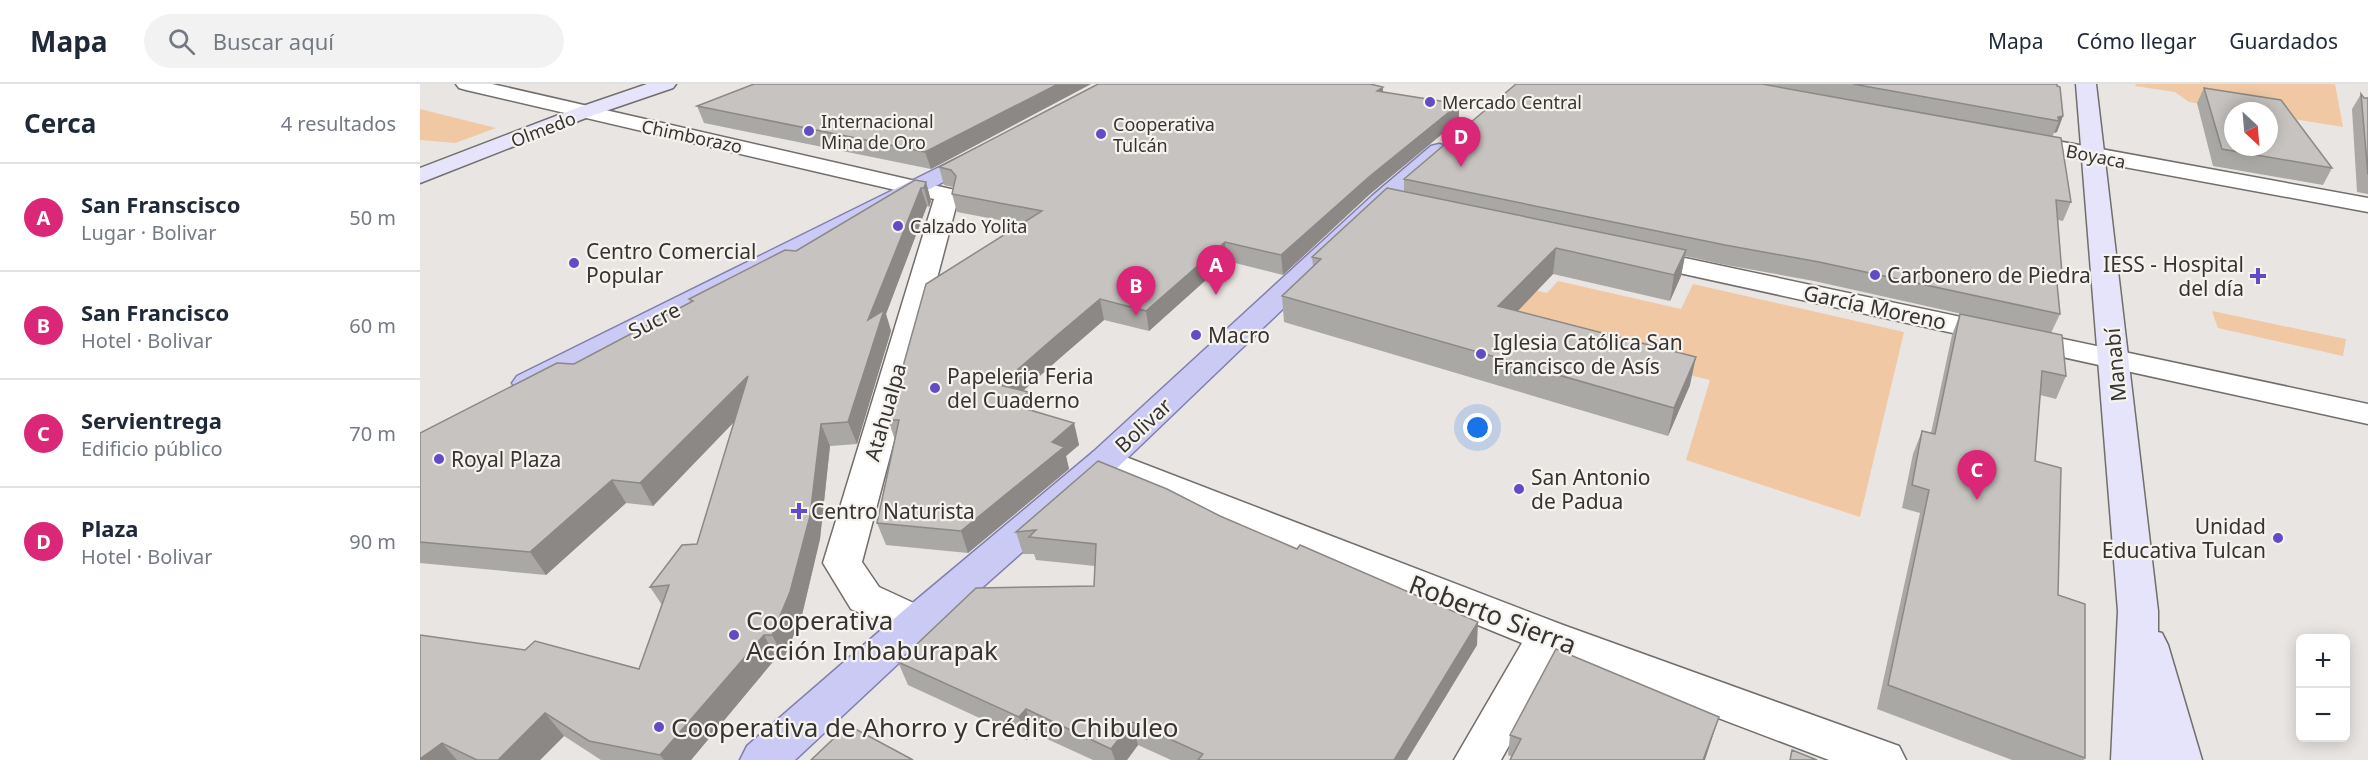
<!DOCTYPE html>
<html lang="es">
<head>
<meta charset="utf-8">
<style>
	:root { --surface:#fff; --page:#f2f2f3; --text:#1f2937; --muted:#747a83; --line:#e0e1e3; --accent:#db2777 }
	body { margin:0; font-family:"Noto Sans",sans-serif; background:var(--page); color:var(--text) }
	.controls { position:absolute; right:18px; bottom:18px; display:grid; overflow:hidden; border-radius:9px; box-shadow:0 3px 15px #0003 }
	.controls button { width:54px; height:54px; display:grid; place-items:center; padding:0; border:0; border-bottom:2px solid var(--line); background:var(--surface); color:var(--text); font:30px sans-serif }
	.compass { position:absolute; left:1804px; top:18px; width:54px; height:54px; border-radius:50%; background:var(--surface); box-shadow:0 3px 15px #0003; rotate:154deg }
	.you { position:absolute; left:1058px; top:344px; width:21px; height:21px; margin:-15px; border:4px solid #fff; border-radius:50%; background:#1a73e8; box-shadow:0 0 0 9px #1a73e833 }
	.badge { display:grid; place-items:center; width:39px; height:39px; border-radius:50%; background:var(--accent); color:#fff; font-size:20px; font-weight:700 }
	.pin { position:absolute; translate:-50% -50px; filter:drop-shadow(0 2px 3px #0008) }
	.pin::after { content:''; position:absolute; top:32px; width:21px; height:18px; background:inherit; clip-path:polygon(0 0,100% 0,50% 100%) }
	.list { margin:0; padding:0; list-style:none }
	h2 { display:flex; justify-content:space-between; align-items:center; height:78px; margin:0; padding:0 24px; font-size:26px }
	h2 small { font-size:20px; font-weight:400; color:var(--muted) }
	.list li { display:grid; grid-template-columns:39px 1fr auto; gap:18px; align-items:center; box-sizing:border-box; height:108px; padding:0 24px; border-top:2px solid var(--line) }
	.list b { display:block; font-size:22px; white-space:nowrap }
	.list p { margin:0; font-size:20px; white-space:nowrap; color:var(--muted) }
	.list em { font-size:20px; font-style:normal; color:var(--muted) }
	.icon { flex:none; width:33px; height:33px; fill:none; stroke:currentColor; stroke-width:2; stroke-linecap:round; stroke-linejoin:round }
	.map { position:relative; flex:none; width:1948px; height:676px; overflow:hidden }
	header { display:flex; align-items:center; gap:36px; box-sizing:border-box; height:84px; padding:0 30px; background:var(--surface); border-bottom:2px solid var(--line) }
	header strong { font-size:28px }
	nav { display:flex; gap:33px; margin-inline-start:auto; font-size:21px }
	.search { width:420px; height:54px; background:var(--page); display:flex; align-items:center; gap:15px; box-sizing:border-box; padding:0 21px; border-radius:33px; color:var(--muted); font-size:22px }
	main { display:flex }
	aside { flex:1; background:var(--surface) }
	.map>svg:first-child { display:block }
	.green { fill:#f0c8a4 }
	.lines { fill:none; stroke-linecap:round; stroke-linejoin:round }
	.street-casing { stroke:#716e6b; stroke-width:3 }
	.secondary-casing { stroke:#716e6b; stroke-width:3 }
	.primary-casing { stroke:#807ead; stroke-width:3 }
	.street { fill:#fff; fill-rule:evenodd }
	.secondary { fill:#e5e4fa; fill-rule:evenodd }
	.primary { fill:#cbcaf5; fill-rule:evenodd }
	.wall { fill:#aaa8a5 }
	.shaded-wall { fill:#8b8886 }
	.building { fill:#c6c3c0; stroke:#8b8886; stroke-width:1.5; fill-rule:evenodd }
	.poi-dot { fill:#614cc5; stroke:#f6f3ef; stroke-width:2 }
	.labels { text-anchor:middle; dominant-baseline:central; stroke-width:4.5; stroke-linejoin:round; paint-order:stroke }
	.far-poi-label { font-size:18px; fill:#353433; stroke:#f6f3ef; text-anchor:start }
	.far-street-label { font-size:18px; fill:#353433; stroke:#f6f3ef }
	.poi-label { font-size:21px; fill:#353433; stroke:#f6f3ef; text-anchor:start }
	.street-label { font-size:21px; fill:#353433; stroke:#f6f3ef }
	.near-street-label { font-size:26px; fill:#353433; stroke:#f6f3ef }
	.near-poi-label { font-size:26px; fill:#353433; stroke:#f6f3ef; text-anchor:start }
</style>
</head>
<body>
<header>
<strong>Mapa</strong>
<div class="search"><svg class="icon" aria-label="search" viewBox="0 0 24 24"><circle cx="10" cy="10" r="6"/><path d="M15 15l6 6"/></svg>Buscar aquí</div>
<nav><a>Mapa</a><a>Cómo llegar</a><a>Guardados</a></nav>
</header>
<main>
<aside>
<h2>Cerca<small>4 resultados</small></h2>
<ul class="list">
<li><span class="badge">A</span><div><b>San Franscisco</b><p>Lugar · Bolivar</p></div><em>50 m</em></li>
<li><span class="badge">B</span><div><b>San Francisco</b><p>Hotel · Bolivar</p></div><em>60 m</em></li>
<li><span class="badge">C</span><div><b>Servientrega</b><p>Edificio público</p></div><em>70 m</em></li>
<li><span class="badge">D</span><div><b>Plaza</b><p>Hotel · Bolivar</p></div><em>90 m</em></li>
</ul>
</aside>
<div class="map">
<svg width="1948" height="676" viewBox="0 0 1948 676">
	<rect width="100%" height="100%" fill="#e9e5e2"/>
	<path class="green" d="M 1716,0 L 1915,0 L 1923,43 L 1849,31 L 1849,27 L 1824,27 L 1769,18 L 1755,8 L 1715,2 Z
		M 0,25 L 76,44 L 35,59 L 0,56 Z
		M 1009,180 L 1127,209 L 1138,197 L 1261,225 L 1273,200 L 1484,248 L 1440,433 L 1266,376 L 1290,296 L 971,219 Z
		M 1792,227 L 1926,255 L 1923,272 L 1798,244 Z"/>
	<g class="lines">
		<g class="street-casing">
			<path id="street" d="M 36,0 L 72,0 L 535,106 L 539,111 L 442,478 L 459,503 L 511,527 L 517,538 L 511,549 L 497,554 L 431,525 L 403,479 L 514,115 L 46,6 L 39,4 Z
				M 1599,50 L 1948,114 L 1948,128 L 1591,62 L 1588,57 L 1591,52 Z
				M 1218,164 L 1948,320 L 1948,340 L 1209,178 L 1205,172 L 1209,166 Z
				M 685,365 L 1143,541 L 1479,662 L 1486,676 L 1409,676 L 1138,573 L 1081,676 L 1034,676 L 1102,559 L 673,384 L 668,376 L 673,368 Z"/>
		</g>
		<g class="secondary-casing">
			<path id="secondary" d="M 227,0 L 256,0 L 253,4 L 171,32 L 0,99 L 0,84 L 157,24 Z
				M 1656,0 L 1676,0 L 1738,527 L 1738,548 L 1742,549 L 1748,561 L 1782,676 L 1691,676 L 1698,527 Z"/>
		</g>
		<g class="primary-casing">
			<path id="primary" d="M 1019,60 L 1027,62 L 1030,67 L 1027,72 L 970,122 L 697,384 L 511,549 L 375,676 L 320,676 L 327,662 L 483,527 L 673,368 L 952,112 L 1011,62 Z
				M 560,63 L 568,65 L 571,70 L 568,75 L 119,306 L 108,308 L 97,306 L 92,299 L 97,292 Z"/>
		</g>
		<use href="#street" class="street"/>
		<use href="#secondary" class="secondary"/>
		<use href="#primary" class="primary"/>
	</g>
	<path class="wall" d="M 334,0 L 671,0 L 511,85 L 284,39 L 277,22 Z
		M 1342,0 L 1637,0 L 1643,32 L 1637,48 L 1634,49 L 1632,53 L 1651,118 L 1643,137 L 1638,136 L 1642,190 L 1637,202 L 1640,230 L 1631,249 L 1646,292 L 1636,315 L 1620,311 L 1615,377 L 1665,674 L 1664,676 L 1592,676 L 1457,625 L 1500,429 L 1482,424 L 1493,370 L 1502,347 L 1511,349 L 1532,251 L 1540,230 L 1542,230 L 1394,197 L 1301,180 L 1265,172 L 1261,192 L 1250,217 L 1133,190 L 1097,227 L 1270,301 L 1248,352 L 864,238 L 862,212 L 893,182 L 892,173 L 984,107 L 984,95 Z
		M 1784,4 L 1912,84 L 1903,101 L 1793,82 L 1777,19 Z
		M 963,8 L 1039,36 L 950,110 L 863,191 L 807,177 L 729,247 L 684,236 L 640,274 L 603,307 L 613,327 L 654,339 L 659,361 L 646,372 L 649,385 L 548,469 L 466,461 L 457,439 L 475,356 L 468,336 L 601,140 L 537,128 L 532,110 L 533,103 L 524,101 L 519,83 Z
		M 1941,10 L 1944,14 L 1948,14 L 1948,110 L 1937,108 L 1932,25 Z
		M 506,98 L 511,117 L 509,123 L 507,122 L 466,230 L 471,247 L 437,360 L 410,362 L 400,455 L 382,531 L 364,574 L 356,574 L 271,676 L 181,676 L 144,652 L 120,676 L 0,676 L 0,551 L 219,585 L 242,521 L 230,503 L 277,460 L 314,338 L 233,422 L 206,419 L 126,491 L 0,479 L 0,349 L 154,280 L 271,218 L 269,215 L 376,167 Z
		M 678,377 L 1057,561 L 987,676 L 751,676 L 718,661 L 707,676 L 673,676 L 614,649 L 607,656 L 488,601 L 478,578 L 674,502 L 675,482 L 616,476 L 614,470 L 603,470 L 596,448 Z
		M 1090,651 L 1293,654 L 1092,673 L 1088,671 Z"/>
	<path class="shaded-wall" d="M 638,0 L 671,0 L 511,85 L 505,68 Z
		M 963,3 L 963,19 L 957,7 Z
		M 1039,20 L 1039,36 L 950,110 L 863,191 L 861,171 L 950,92 Z
		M 1643,32 L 1637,48 L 1634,49 L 1639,37 L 1638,33 Z
		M 506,98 L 511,117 L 509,123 L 504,104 Z
		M 501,104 L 507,122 L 466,230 L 471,247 L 437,360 L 428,338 L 448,236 Z
		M 805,158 L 807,177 L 729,247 L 726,227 Z
		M 1136,164 L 1133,190 L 1077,249 L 1078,222 Z
		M 1266,166 L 1261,192 L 1250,217 L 1254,191 Z
		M 680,215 L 684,236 L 640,274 L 586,322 L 580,301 L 635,253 Z
		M 1276,273 L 1270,301 L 1248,352 L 1254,324 Z
		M 328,292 L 338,313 L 233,422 L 220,399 Z
		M 608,308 L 614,329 L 593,321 Z
		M 654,339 L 659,361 L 646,372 L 649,385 L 548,469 L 541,447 L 632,358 Z
		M 401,340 L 410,362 L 400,455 L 382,531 L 364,574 L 352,551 Z
		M 192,396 L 206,419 L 126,491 L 110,468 Z
		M 1058,538 L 1057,561 L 987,676 L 974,676 Z
		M 344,551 L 356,574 L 271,676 L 244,676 L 240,671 Z
		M 606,625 L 614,649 L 607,656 L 599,633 Z
		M 125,629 L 144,652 L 120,676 L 78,676 Z
		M 1299,633 L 1285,676 L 1283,676 Z
		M 712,638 L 718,661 L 707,676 L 695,676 L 691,665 Z
		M 22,659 L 37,676 L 0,676 L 0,675 Z"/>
	<path class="building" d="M 334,0 L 638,0 L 505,68 L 277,22 Z
		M 678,0 L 950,0 L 963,3 L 957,7 L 1039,20 L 950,92 L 861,171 L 805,158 L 726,227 L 680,215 L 635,253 L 580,301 L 608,308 L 593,321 L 654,339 L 632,358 L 644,363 L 541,447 L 457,439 L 479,336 L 468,336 L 506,200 L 622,127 L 532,110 L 536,92 L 531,86 L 519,83 Z
		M 1096,0 L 1342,0 L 1641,54 L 1651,118 L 1636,116 L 1642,190 L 1636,189 L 1640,230 L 1399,178 L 1305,161 L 984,95 Z
		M 1433,0 L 1637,0 L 1637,2 L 1640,3 L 1643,32 L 1638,33 L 1639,37 Z
		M 1784,4 L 1861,16 L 1912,84 L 1802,65 ZM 1813,27 L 1849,27 L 1849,63 L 1813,63 Z
		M 1941,10 L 1944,14 L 1948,14 L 1948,91 Z
		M 495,96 L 506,98 L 504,104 L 501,104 L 448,236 L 464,226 L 428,338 L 401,340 L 390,432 L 370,508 L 352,551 L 344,551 L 240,671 L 169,657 L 125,629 L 78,676 L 57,676 L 22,659 L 0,675 L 0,551 L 105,566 L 115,557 L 219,585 L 249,501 L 230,503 L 262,461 L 277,460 L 328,292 L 220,399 L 192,396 L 110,468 L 0,458 L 0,349 L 137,279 L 154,280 L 273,217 L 269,215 L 365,166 L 376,167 Z
		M 967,104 L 1266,166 L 1254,191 L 1136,164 L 1078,222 L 1276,273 L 1254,324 L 862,212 L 901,175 L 892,173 Z
		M 1540,230 L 1642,251 L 1646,292 L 1622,287 L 1615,377 L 1641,384 L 1638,511 L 1665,520 L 1665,674 L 1468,601 L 1509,406 L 1492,401 L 1502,347 L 1515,350 Z
		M 678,377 L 747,405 L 800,432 L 877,465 L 880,461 L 1058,538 L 974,676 L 778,676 L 783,670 L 712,638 L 691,665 L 606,625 L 599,633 L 478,578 L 556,504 L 674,502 L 676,460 L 609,453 L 616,446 L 596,448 Z
		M 1136,565 L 1299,633 L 1283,676 L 1090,676 L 1101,655 L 1090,651 Z
		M 428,641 L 493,676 L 391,676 Z
		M 1372,666 L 1397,676 L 1370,676 Z"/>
	<g class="poi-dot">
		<circle cx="1010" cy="18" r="6"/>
		<circle cx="389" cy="47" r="6"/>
		<circle cx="681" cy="50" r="6"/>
		<circle cx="478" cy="142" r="6"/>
		<circle cx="154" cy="179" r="6"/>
		<circle cx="1455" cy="191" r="6"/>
		<path d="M1835 183h6v6h6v6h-6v6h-6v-6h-6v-6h6z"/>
		<circle cx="776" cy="251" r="6"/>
		<circle cx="1061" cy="270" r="6"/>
		<circle cx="515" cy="304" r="6"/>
		<circle cx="19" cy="375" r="6"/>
		<circle cx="1099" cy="405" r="6"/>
		<path d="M376 418h6v6h6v6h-6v6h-6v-6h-6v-6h6z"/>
		<circle cx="1858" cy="454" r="6"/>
		<circle cx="314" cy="551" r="6"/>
		<circle cx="239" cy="643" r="6"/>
	</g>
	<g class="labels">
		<g class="far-poi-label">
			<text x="1022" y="18">Mercado Central</text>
			<text x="401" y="37">Internacional<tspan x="401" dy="21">Mina de Oro</tspan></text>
			<text x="693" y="40">Cooperativa<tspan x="693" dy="21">Tulcán</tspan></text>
			<text x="490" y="142">Calzado Yolita</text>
		</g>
		<g class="far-street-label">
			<text transform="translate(123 45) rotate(-21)">Olmedo</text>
			<text transform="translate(272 52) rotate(12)">Chimborazo</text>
			<text transform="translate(1676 72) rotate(11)">Boyaca</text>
		</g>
		<g class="poi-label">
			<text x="166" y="167">Centro Comercial<tspan x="166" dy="24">Popular</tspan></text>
			<text x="1824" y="180" text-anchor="end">IESS - Hospital<tspan x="1824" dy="24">del día</tspan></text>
			<text x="1467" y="191">Carbonero de Piedra</text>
			<text x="788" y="251">Macro</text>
			<text x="1073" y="258">Iglesia Católica San<tspan x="1073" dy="24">Francisco de Asís</tspan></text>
			<text x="527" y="292">Papeleria Feria<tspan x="527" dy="24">del Cuaderno</tspan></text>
			<text x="31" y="375">Royal Plaza</text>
			<text x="1111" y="393">San Antonio<tspan x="1111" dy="24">de Padua</tspan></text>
			<text x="391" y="427">Centro Naturista</text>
			<text x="1846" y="442" text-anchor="end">Unidad<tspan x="1846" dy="24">Educativa Tulcan</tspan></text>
		</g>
		<g class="street-label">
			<text transform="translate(1455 223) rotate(12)">García Moreno</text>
			<text transform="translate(234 236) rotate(-27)">Sucre</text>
			<text transform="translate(1695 281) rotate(-95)">Manabí</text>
			<text transform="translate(465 328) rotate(-74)">Atahualpa</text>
			<text transform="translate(723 341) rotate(-43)">Bolivar</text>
		</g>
		<g class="near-street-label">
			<text transform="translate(1073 530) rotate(21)">Roberto Sierra</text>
		</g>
		<g class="near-poi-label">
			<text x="326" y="536">Cooperativa<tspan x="326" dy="30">Acción Imbaburapak</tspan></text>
			<text x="251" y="643">Cooperativa de Ahorro y Crédito Chibuleo</text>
		</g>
	</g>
</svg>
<div class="controls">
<button>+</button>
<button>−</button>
</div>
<svg class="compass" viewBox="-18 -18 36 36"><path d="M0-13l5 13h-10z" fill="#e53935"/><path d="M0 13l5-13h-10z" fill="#747a83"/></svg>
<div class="you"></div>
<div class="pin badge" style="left:796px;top:211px">A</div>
<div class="pin badge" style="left:716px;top:232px">B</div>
<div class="pin badge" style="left:1557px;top:416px">C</div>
<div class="pin badge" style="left:1041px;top:83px">D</div>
</div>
</main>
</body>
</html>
